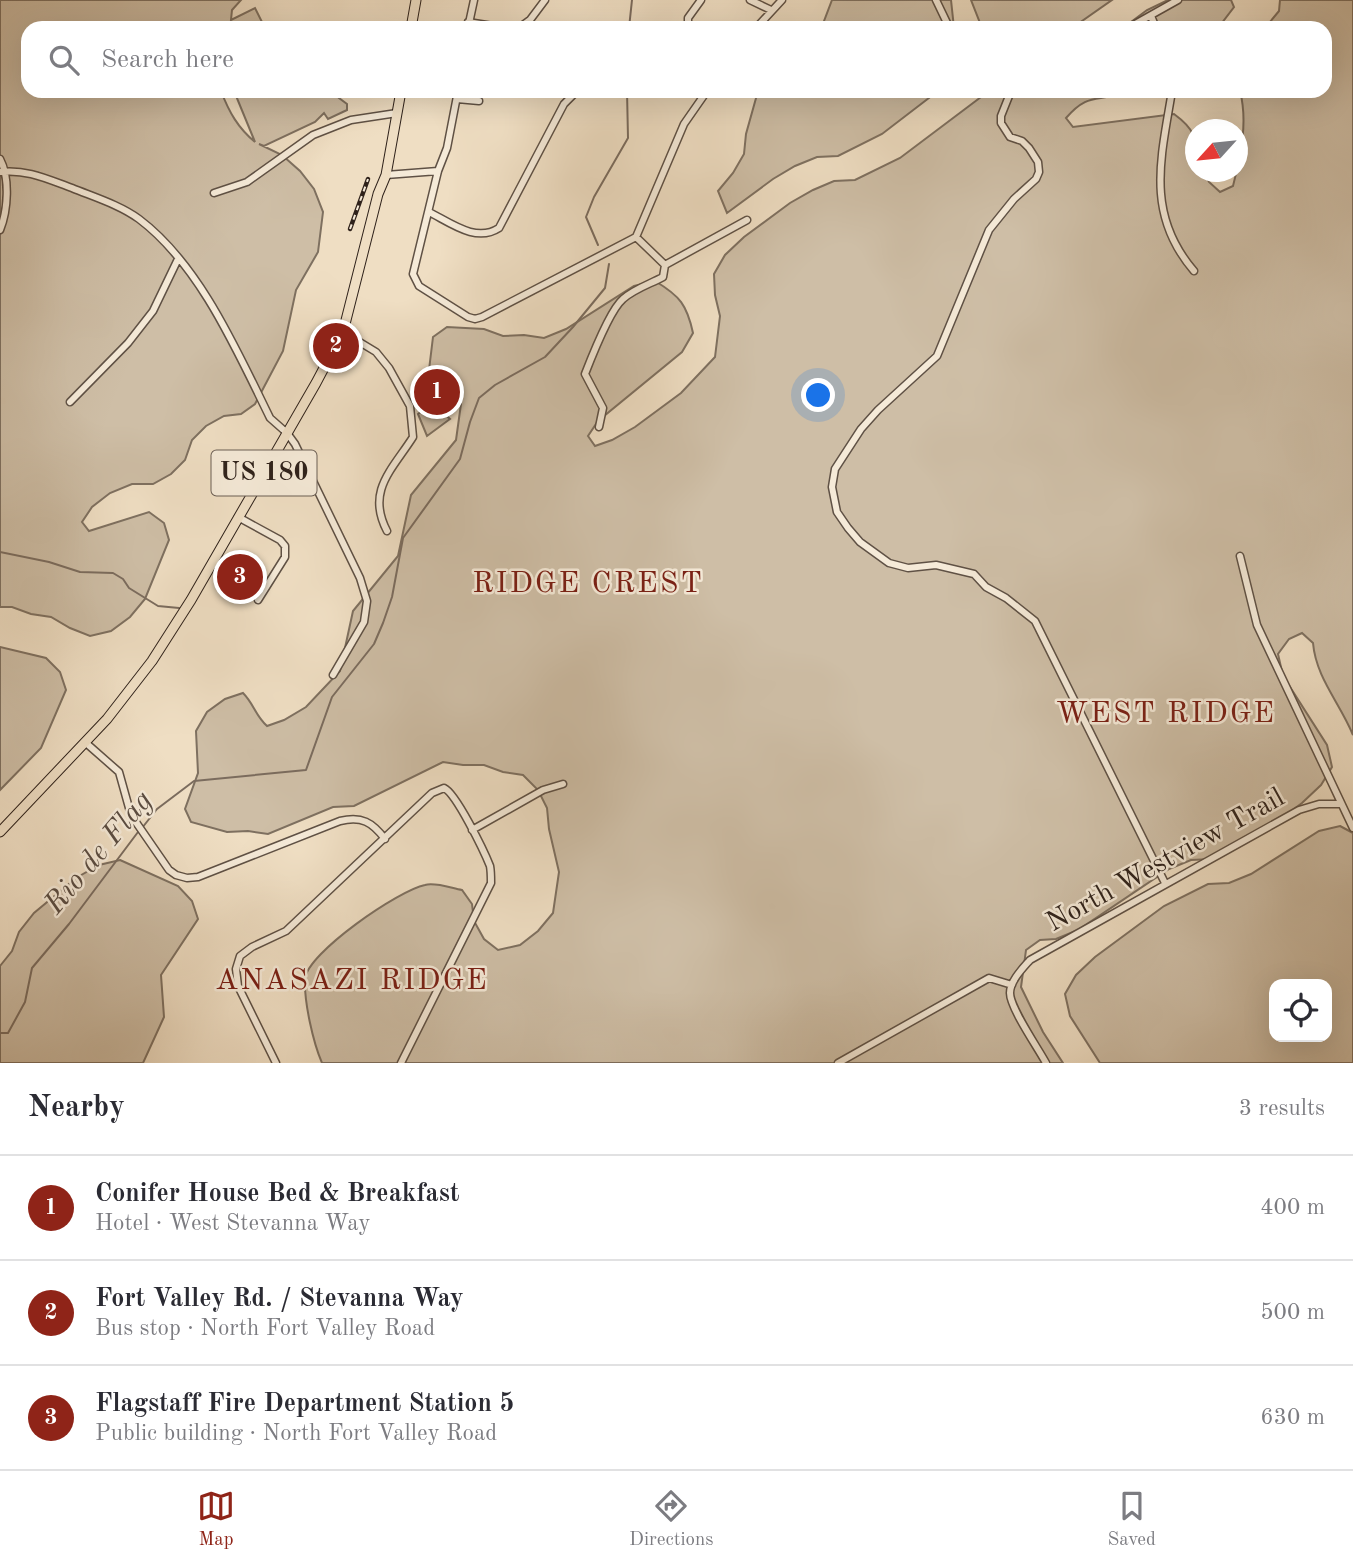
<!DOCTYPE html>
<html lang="en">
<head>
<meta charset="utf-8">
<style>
	:root { --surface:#fff; --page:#f2f2f3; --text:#2b2b33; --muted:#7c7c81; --line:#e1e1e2; --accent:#8f2418 }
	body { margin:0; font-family:"Old Standard TT",serif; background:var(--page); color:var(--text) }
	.controls { position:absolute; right:21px; bottom:21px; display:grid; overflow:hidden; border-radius:14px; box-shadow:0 7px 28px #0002 }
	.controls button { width:63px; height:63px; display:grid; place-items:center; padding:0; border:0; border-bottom:2px solid var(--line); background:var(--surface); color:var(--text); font:35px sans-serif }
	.compass { position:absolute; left:1185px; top:119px; width:63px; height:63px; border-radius:50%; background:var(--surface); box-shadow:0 7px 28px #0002; rotate:243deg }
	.you { position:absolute; left:819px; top:396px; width:24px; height:24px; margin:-18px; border:5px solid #fff; border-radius:50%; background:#1a73e8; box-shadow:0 0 0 10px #1a73e833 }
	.badge { display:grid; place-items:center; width:46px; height:46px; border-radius:50%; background:var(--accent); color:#fff; font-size:23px; font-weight:700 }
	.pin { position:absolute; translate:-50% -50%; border:4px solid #fff; box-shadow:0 2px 7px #0006 }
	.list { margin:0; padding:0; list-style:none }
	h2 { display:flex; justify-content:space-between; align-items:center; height:91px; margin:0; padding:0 28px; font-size:30px }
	h2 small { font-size:23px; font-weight:400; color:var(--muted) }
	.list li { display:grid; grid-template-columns:46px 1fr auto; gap:21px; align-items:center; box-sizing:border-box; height:105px; padding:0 28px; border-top:2px solid var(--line) }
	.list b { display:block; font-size:26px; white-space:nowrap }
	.list p { margin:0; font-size:23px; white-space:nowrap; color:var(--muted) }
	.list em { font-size:23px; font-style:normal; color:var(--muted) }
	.icon { flex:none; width:38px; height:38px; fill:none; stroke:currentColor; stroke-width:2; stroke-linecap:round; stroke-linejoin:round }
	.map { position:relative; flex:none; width:1353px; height:1063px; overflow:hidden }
	.search { position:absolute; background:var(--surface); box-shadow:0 7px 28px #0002; left:21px; right:21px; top:21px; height:77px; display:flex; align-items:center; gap:18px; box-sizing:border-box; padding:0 24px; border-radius:21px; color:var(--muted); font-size:26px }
	.sheet { height:406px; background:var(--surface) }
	nav { display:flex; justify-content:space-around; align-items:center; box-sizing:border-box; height:98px; border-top:2px solid var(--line); background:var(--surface); font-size:19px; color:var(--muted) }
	nav a { display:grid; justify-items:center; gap:4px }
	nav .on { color:var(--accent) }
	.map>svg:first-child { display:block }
	.green { fill:#cebea6; stroke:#7e7060; stroke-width:2; fill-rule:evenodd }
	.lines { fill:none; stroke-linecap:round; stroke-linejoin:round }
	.stream { stroke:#7b6c5e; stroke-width:2 }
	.minor-casing { stroke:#5f5145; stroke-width:9 }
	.primary-casing { stroke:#2f221b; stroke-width:11 }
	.minor { stroke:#f5ead8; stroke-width:6 }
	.primary { stroke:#efdec3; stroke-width:9 }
	.rail-casing { stroke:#2f221b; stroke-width:4.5 }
	.rail { stroke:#f5ead8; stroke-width:2; stroke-dasharray:5; stroke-linecap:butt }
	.labels { text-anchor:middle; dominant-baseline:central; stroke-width:5; stroke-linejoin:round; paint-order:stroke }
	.shield { fill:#f5ead8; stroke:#6a5e54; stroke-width:2 }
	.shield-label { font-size:26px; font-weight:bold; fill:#2f221b }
	.street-label { font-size:28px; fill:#2f221b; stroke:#f5ead8 }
	.neighbourhood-label { font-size:30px; letter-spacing:2px; fill:#7a1f14; stroke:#f5ead8 }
	.water-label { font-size:30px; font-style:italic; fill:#5b4d42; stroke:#f5ead8 }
</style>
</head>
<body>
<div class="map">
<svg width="1353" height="1063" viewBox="0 0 1353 1063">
	<rect width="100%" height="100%" fill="#efdec3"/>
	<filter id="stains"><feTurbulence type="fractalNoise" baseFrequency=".00286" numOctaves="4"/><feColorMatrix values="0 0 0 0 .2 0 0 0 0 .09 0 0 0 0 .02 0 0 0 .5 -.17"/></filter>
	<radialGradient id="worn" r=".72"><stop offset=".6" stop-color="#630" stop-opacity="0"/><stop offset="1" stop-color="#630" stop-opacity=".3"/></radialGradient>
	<path class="green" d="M 0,0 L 241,0 L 232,10 L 231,20 L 255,8 L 263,24 L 255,28 L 234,28 L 231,22 L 230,28 L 28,28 L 28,91 L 221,91 C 229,112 238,128 255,142 L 234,91 L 344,91 L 339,98 L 347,104 L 347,110 L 328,119 L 324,113 L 315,122 L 264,146 L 259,144 L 282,155 L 300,171 L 314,189 L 323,212 L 318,252 L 296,290 L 283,351 L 255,404 L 241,414 L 224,416 L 206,426 L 192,440 L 185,460 L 171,474 L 153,484 L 132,484 L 110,493 L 92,507 L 82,522 L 89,531 L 149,512 L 164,523 L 169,540 L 145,599 L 130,617 L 111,631 L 90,636 L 70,628 L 51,617 L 31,614 L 12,607 L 0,607 Z
		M 832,0 L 951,0 L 954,28 L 819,28 L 824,21 Z
		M 971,0 L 1112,0 L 1072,28 L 982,28 Z
		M 1168,0 L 1231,0 L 1234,7 L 1218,28 L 1123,28 L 1147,10 Z
		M 1280,0 L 1353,0 L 1353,735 C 1340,703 1316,678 1313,643 L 1302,633 L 1289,639 L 1278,654 L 1283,676 L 1327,745 L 1332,767 L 1321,785 L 1302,803 L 1256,837 L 1212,859 L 1191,860 L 1169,869 L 1078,930 L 1056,939 L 1040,940 L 1026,950 L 1021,987 L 1043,1032 L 1063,1063 L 322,1063 C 313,1042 304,1002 305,979 C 307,953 399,890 425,885 C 435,882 451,888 462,890 L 472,904 L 474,921 L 484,939 L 498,950 L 520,945 L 538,931 L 553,913 L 559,872 L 549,829 L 547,808 L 538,790 L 523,775 L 503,772 L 484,765 L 463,765 L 443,762 L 354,806 L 333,807 L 268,834 L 248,831 L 227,832 L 191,822 L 185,809 L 198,773 L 196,731 L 207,712 L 225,699 L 243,693 C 254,704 255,715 267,726 L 284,720 L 306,707 L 340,671 L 353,611 L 398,556 L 411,495 L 456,440 L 461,404 C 451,390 438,383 429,370 L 433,337 L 447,327 L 484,329 L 503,336 L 524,335 L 544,338 L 566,329 L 634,286 L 655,281 C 680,296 687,305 693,333 L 682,352 L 598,421 L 588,436 L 595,446 L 612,440 L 635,427 L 681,393 L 715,357 L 720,316 L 715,295 L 714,274 L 725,255 L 744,237 L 790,203 L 813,190 L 834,181 L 855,180 L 900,158 L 989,91 L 1125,91 C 1099,104 1090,90 1066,118 L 1073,127 L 1174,114 C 1200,133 1195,141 1196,172 L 1204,172 L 1209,182 L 1220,192 L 1233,186 C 1241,155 1248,122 1240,91 L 1325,91 L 1325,28 L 1265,28 L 1279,11 Z
		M 758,91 L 938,91 L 882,134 L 838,156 L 817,157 L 795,166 L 773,179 L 727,213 L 718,191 L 733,173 L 744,154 L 746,134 Z
		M 432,403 L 450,419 L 427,436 L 418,414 Z
		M 0,647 L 46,658 L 60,672 L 66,690 L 41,748 L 0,790 Z
		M 1340,826 L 1353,833 L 1353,1063 L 1100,1063 L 1070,1016 L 1065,994 L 1076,975 L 1095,957 L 1164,906 L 1208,884 L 1229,883 L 1251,874 L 1319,831 ZM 1274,984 L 1327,984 L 1327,1037 L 1274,1037 Z
		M 120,860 L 178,886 L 192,901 L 198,919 L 161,975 L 164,1017 L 143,1063 L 0,1063 L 0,966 L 12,951 L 19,932 L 34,913 L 76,878 L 99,865 Z"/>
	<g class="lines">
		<path class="stream" d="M 629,28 L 632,0
			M 598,245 L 586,217 L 594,197 L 628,138 L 627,91
			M 0,552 L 49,562 L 80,572 L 113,573 L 123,579 L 129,588 L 158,606 L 179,608
			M 142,828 L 157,809 L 194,781 L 306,770 L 332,697 L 374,644 L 383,623 L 392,597 L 403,538 L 460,459 L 470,422 L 479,398 L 495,385 L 545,357 L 573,327 L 605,288 L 609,264
			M 0,1033 L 8,1033 L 25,1002 L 32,968 L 69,924 L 138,832"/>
		<g class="minor-casing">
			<path id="minor" d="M 750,0 L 771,10
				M 936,0 L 948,25 L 952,28
				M 1151,16 L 1156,28
				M 468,22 L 505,28
				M 468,28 L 474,0
				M 519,28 L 530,20 L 545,0
				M 688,28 L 688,18 L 701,0
				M 756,28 L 782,0
				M 1128,28 L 1178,0
				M 458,91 L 447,148 L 438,171 L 413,274 L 419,286 L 468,317 L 475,319 L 482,317 L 636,237 L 684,124 L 707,91
				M 1001,91 L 1002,93 L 1007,91
				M 1011,91 L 1001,116 L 1001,123 L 1010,137 L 1022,141 L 1029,148 L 1038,162 L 1039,172 L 1036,179 L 1014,199 L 989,230 L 937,356 L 878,410 L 861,429 L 835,469 L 832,487 L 837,512 L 848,528 L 860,542 L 889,563 L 908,568 L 936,565 L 974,574 L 986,587 L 1006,598 L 1035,621 L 1165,883
				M 1172,91 C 1161,158 1145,214 1194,271
				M 457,99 L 479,101
				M 0,159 C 10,178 8,210 0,230
				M 0,172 C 27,169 47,179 72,188 C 94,197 120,205 139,219 C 200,265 237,351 270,418 L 287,433 L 295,444 L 360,578 L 367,601 L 364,622 L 333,675
				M 386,175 L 438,171
				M 214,193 L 247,182 L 313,135 L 351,120 L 397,113
				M 429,212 C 451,223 476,243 499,228 L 564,104 L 577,91
				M 665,265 L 747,220
				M 343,332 L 376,352 L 389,368 L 410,406 L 413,437 C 392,470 366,491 387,531
				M 70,402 L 128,343 L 153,311 L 178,259
				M 599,427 L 603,408 L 585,374 C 592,356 610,310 623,299 C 634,289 650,284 663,277 L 665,265 L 636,237
				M 238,517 L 280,540 L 285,546 L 285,557 L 258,600
				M 1240,556 L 1257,625 L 1353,828
				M 86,743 L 119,772 L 131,815 L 169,870 L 176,875 L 187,878 L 198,877 L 340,821 C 362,816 372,822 385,839
				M 472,830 L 543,790 L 563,784
				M 276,1063 L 238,986 L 236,969 L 240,956 L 252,947 L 286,931 L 432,793 L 444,788 C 456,793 484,851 490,866 C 491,871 491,877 491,883 L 401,1063
				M 838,1063 L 989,978 L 1012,985
				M 1046,1063 C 1038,1048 1010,1008 1010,993 C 1010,981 1023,968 1030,960 L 1299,810 L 1319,804 L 1340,804"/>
		</g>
		<g class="primary-casing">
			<path id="primary" d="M 411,28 L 416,0
				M 0,832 L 107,719 L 152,661 L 191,600 L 316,383 L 343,332 L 378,194 L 386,175 L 401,91"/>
		</g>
		<use href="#minor" class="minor"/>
		<use href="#primary" class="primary"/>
		<g class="rail-casing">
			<path id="rail" d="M 350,229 L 368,179"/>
		</g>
		<use href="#rail" class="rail"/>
	</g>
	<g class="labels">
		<rect class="shield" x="211.5" y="450.5" width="105" height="45" rx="5"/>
		<g class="shield-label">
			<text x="264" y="473">US 180</text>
		</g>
		<g class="street-label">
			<text transform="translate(1166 861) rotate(-29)">North Westview Trail</text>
		</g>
		<g class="neighbourhood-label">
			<text x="588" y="584">RIDGE CREST</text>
			<text x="1166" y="714">WEST RIDGE</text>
			<text x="352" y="981">ANASAZI RIDGE</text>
		</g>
		<g class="water-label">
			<text transform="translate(99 853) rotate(-50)">Rio de Flag</text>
		</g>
	</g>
	<rect width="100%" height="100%" filter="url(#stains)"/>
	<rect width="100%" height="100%" fill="url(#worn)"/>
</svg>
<div class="controls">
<button><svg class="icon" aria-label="locate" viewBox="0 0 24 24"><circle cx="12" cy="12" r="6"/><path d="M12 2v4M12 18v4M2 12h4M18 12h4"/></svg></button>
</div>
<svg class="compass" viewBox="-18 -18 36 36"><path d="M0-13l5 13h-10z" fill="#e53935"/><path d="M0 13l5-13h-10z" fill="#7c7c81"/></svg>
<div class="you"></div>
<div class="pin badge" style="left:437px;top:392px">1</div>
<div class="pin badge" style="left:336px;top:346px">2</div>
<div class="pin badge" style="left:240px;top:577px">3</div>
<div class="search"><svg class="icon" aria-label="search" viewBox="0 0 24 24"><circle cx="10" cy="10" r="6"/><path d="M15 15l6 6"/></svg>Search here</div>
</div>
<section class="sheet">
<h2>Nearby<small>3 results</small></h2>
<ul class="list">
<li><span class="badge">1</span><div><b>Conifer House Bed &amp; Breakfast</b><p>Hotel · West Stevanna Way</p></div><em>400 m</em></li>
<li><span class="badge">2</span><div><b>Fort Valley Rd. / Stevanna Way</b><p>Bus stop · North Fort Valley Road</p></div><em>500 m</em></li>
<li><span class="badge">3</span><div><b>Flagstaff Fire Department Station 5</b><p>Public building · North Fort Valley Road</p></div><em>630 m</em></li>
</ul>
</section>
<nav>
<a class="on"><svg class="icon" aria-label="map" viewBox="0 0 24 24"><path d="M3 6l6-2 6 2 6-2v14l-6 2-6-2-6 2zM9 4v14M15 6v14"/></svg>Map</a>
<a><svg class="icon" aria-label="directions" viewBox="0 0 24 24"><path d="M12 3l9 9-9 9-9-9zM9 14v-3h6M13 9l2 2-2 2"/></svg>Directions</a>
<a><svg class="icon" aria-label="saved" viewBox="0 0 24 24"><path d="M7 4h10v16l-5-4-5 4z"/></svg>Saved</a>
</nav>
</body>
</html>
